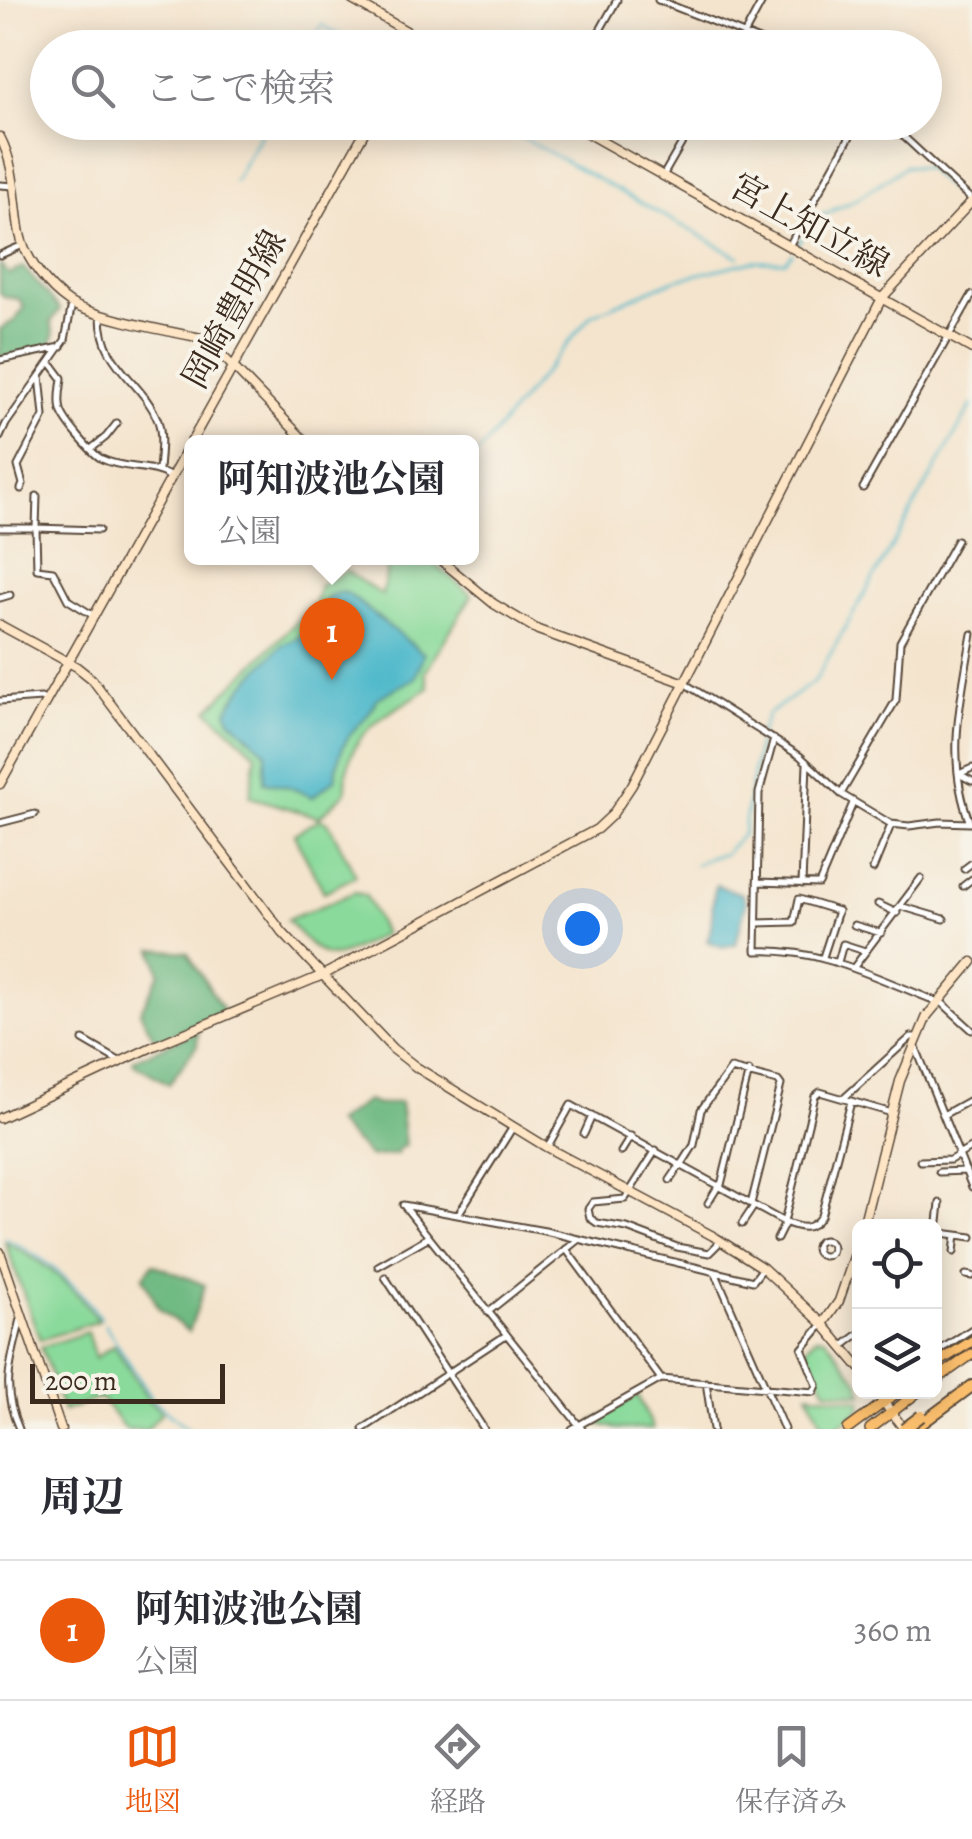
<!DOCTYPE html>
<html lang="ja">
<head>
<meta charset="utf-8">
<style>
	:root { --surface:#fff; --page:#f7f7f7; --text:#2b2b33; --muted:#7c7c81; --line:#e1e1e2; --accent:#ea580c }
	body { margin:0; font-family:Alegreya,"Noto Serif JP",serif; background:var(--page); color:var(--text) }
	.controls { position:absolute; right:30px; bottom:30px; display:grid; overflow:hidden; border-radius:15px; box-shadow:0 5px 25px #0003 }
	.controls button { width:90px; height:90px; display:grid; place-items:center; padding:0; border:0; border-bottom:2px solid var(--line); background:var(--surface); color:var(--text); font:50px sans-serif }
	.scale { position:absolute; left:30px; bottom:25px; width:195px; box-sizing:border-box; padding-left:10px; border:5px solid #3b2a1e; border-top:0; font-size:28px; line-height:35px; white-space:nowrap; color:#3b2a1e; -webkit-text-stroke:8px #f7f3e8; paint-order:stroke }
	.you { position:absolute; left:582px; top:928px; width:35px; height:35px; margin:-25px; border:8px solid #fff; border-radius:50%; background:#1a73e8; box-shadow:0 0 0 15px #1a73e833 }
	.badge { display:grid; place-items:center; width:65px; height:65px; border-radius:50%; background:var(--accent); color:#fff; font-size:32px; font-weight:700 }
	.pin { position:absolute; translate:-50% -82px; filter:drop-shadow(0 2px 5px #0008) }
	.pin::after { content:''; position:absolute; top:52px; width:35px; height:30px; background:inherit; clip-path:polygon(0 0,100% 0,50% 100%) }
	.popup { position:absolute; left:184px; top:435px; width:295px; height:130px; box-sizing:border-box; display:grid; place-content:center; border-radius:15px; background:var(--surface); filter:drop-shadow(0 2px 8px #0005); font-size:32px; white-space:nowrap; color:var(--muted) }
	.popup b { font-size:38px; color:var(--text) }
	.popup::after { content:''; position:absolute; left:50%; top:100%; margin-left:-20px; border:20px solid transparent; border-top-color:var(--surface) }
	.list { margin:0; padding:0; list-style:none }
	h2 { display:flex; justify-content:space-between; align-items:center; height:130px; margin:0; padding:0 40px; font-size:42px }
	h2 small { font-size:32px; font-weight:400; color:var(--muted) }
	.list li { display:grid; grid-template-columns:65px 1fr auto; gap:30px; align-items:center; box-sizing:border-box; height:140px; padding:0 40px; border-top:2px solid var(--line) }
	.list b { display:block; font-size:38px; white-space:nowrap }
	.list p { margin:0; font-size:32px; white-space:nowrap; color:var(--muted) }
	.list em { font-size:32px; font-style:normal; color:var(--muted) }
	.icon { flex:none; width:55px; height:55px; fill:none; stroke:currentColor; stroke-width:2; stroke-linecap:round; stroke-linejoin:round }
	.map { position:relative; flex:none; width:972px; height:1429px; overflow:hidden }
	.search { position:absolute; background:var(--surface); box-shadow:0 5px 25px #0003; left:30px; right:30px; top:30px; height:110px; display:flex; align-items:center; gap:25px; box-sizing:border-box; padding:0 35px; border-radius:55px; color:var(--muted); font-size:38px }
	.sheet { height:270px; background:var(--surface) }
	nav { display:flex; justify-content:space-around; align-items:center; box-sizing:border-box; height:140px; border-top:2px solid var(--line); background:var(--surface); font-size:28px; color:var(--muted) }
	nav a { display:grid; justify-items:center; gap:5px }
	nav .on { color:var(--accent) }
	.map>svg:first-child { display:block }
	.green { fill:#8ada9b; stroke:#62825c; stroke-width:2.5 }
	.forest { fill:#6fba83; stroke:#557250; stroke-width:2.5 }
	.water { fill:#4fb9cb; stroke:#457274; stroke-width:2.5 }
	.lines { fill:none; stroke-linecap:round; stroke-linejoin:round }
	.stream { stroke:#4fb9cb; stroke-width:2.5 }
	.street-casing { stroke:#574638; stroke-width:9 }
	.secondary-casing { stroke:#574638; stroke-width:11 }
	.primary-casing { stroke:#574638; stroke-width:12 }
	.highway-casing { stroke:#574638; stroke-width:14 }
	.street { stroke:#fff; stroke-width:5 }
	.secondary { stroke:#fde5c5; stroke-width:8 }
	.primary { stroke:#fabe6d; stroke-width:9 }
	.highway { stroke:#fabe6d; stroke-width:10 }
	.highway-bridge-casing { stroke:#574638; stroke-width:14; stroke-linecap:butt }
	.highway-bridge { stroke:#fabe6d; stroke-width:10 }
	.labels { text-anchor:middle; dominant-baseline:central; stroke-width:8; stroke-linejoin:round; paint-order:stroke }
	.street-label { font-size:35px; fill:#3b2a1e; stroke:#f7f3e8 }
</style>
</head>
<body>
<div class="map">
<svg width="972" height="1429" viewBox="0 0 972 1429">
	<rect width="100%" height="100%" fill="#f7f3e8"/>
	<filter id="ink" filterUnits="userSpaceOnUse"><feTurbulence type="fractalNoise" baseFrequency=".01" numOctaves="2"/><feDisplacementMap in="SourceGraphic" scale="20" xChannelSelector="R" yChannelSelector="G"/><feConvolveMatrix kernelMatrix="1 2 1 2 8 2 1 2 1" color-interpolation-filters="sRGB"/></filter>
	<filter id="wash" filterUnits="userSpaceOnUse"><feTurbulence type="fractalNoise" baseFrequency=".0048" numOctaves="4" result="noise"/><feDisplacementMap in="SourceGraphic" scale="40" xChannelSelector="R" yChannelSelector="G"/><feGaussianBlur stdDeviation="2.25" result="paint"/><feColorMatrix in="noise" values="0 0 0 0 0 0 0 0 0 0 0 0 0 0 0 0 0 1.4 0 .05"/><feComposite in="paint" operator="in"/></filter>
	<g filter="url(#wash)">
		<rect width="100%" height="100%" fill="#f4e4cd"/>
		<path class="green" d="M 399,558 L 427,558 L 472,595 L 425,672 L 429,688 C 384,717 344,731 346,792 L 319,817 L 250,797 L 256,754 L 208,710 L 315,603 L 320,585 L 346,571 L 382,595 L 388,567 Z
			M 320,819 L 328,822 L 356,876 L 324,892 L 294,834 Z
			M 355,892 L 366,896 L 384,934 C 328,962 331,969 287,920 Z
			M 5,1242 C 43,1261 75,1285 98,1321 L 40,1340 Z
			M 87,1332 L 95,1358 L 114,1345 L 149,1401 L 162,1412 L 147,1429 L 125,1429 L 101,1398 L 63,1411 L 41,1347 Z
			M 816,1337 L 825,1337 L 859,1382 L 863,1394 L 826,1390 L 806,1348 Z
			M 808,1393 L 862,1400 L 861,1409 L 834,1429 L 825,1429 Z
			M 638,1395 L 653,1429 L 619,1429 L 592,1422 Z"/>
		<path class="forest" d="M 0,264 L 9,274 L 23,267 L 60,309 L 51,322 L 54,335 L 51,346 L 0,358 L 0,329 L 15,320 L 24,308 L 19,299 L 4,297 L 0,292 Z
			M 153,949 L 187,952 L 224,1012 L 156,1042 L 140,1012 L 160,973 Z
			M 198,1031 L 197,1045 L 169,1084 L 134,1064 L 133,1060 Z
			M 367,1101 L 378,1105 L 400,1102 L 405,1146 L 399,1148 L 397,1154 L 370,1157 L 335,1123 Z
			M 153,1264 L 205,1285 L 189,1332 L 159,1309 L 143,1277 Z"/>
		<path class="water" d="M 340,592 L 348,594 L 424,654 L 415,678 L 376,699 C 373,713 361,721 352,732 C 341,746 337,761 335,779 L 313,797 L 289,787 L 264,782 L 266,752 L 230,719 L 227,710 L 244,685 L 282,645 L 302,636 L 329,596 Z
			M 716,885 L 742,894 L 746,903 L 736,944 L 723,947 L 707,941 C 715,924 710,904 716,885 Z"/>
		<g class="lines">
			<path class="stream" d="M 309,48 L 322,25 L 362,48
				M 494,122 L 739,257
				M 234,182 L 267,122
				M 796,246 L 819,217 L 853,201 L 906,166 L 926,168 L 965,204
				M 472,461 L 591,315 L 674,280 L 752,261 L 785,261 L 792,253
				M 695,865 L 707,858 L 724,854 L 743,834 L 760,733 L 768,714 L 815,681 L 972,405
				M 6,1239 C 45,1258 77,1283 101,1319
				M 105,1325 L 153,1400 L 188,1429"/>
		</g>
	</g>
	<g filter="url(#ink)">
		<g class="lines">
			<g class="street-casing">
				<path id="street" d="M 658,0 L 779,48
					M 590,48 L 617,0
					M 737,48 L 763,0
					M 888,122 L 972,200
					M 664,174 L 694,122
					M 0,185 L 14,186
					M 789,246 L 858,122
					M 0,255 L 23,245
					M 101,316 C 101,368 142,379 158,421 C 163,435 160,455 159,470
					M 0,360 L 61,347
					M 50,362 L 62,378 C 61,388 58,400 61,410 C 64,421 92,454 102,459 C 124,470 150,464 171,477
					M 0,437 L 6,424 L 65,340 L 72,304
					M 91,449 L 106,437 L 117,423
					M 863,488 L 972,295
					M 21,489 L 23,484 L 18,466 L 44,416 L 40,376
					M 0,528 L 36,528 L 37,496
					M 0,598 L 10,595
					M 94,616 L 68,600 L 53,571 L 37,569 L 36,528 L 99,530
					M 684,683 L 800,756 L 841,794 L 891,824 L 909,826 L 940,822 L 970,823
					M 0,701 L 41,698 L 47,701
					M 774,739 L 759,793 L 756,951 C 822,948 878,979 938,1002
					M 959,774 L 972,781
					M 959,774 L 972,768
					M 841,794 L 896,700 L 900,642 L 957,540
					M 0,823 L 35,814
					M 970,823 C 945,760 961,698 972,634
					M 873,869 L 891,825
					M 964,869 L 972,863
					M 757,882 L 819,884 L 853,803
					M 802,884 L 807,764
					M 963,886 L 972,879
					M 878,904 L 897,913
					M 900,906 L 944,919
					M 757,923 L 794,922 L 799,899 L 838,911 L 823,957
					M 854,925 L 881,933
					M 838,962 L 843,944 L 865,951
					M 854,967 L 921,878
					M 939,1000 L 972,1030
					M 83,1040 L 119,1061
					M 916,1048 L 972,1187
					M 843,1099 L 911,1037 L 916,1037
					M 945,1114 L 972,1099
					M 584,1134 L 592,1116
					M 548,1146 L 571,1105 L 784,1222 C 800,1228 810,1232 821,1216 L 851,1102
					M 656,1150 L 625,1199 L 593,1202 L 588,1209 L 590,1218 L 597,1223 L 627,1228 L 677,1247 L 709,1253 L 721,1241
					M 621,1152 L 631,1136
					M 920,1161 L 950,1160 L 972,1147
					M 682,1164 L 694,1145 L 701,1110 L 731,1069 L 778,1081 L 781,1085 L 751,1204
					M 939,1172 L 966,1171
					M 670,1180 L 681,1164
					M 721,1185 L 749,1071
					M 708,1203 L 719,1185
					M 403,1205 L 545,1231 L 753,1281 L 763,1268
					M 405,1207 L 582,1429
					M 459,1213 L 513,1127
					M 784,1222 L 815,1096 L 820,1092 L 892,1113
					M 742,1224 L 754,1206
					M 864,1224 L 886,1226
					M 934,1232 L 972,1237
					M 937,1232 L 940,1203
					M 777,1239 L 785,1223
					M816 1248a8 8 0 1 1 16 0a8 8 0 1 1-16 0Z
					M 566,1249 L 661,1379
					M 954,1252 L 956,1235
					M 378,1266 L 429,1237
					M 716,1274 L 784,1429
					M 966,1275 L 972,1276
					M 385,1277 L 484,1429
					M 488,1312 L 579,1239
					M 843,1346 L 860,1333
					M 934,1354 L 972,1329
					M 706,1382 L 713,1429
					M 19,1429 C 0,1387 11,1362 21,1319
					M 363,1429 L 506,1335
					M 572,1429 L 661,1379 L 814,1392 L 817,1385 L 802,1349 L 823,1324"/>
			</g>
			<g class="secondary-casing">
				<path id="secondary" d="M 352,0 L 436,48
					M 567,122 L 972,349
					M 0,137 C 16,167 14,202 20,234 C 25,258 48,288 69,302 C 91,317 172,332 202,338 L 214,347 L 306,442
					M 438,558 L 494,604 L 538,630 L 682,682
					M 0,625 L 77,667 L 92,679 L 282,932 L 393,1049 L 416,1067 L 548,1148 L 713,1236 L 763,1268 L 823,1324 L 860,1368
					M 0,784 L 370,122
					M 0,1118 L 154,1046 L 323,975 L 597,829 L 612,815 L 632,785 L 882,298 L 972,201
					M 863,1226 L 900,1081 L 927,1016 L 972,962
					M 0,1252 L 61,1429
					M 823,1324 L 839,1301 L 860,1239
					M 876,1392 L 904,1429"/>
			</g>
			<g class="primary-casing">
				<path id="primary" d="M 934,1365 L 972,1341
					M 934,1381 L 972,1354
					M 848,1429 L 898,1392
					M 870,1429 L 918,1392"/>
			</g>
			<g class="highway-casing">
				<path id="highway" d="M 914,1429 L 972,1386"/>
			</g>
			<use href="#street" class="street"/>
			<use href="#secondary" class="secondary"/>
			<use href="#primary" class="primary"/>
			<use href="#highway" class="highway"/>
			<g class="highway-bridge-casing">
				<path id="highway-bridge" d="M 904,1429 L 921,1416"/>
			</g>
			<use href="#highway-bridge" class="highway-bridge"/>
		</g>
	</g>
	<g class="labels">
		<g class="street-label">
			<text transform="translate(810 225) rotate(29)">宮上知立線</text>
			<text transform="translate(234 309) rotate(-61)">岡崎豊明線</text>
		</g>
	</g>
</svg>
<div class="controls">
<button><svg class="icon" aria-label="locate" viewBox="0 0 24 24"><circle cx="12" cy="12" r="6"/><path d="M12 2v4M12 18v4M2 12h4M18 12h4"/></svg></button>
<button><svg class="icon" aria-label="layers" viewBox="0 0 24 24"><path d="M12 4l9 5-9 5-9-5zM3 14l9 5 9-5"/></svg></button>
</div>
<div class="scale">200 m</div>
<div class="you"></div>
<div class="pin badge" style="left:332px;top:680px">1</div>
<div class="popup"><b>阿知波池公園</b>公園</div>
<div class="search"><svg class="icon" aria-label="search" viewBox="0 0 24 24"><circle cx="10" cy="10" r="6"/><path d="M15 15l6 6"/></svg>ここで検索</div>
</div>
<section class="sheet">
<h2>周辺<small></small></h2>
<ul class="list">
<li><span class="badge">1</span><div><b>阿知波池公園</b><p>公園</p></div><em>360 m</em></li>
</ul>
</section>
<nav>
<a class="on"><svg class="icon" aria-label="map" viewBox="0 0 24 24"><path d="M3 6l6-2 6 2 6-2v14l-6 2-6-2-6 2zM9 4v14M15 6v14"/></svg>地図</a>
<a><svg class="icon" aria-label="directions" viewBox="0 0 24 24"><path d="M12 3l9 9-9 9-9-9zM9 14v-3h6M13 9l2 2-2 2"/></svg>経路</a>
<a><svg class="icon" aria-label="saved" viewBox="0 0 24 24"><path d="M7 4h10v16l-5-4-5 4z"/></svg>保存済み</a>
</nav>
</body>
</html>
